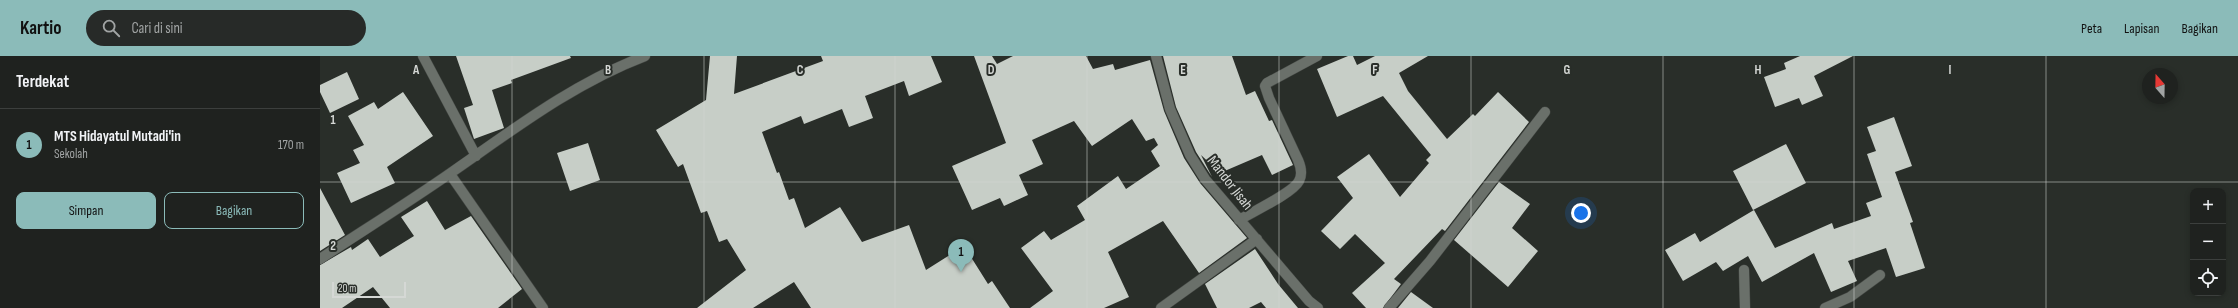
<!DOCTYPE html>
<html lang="id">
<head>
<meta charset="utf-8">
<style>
	:root { --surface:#1f221f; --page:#272a28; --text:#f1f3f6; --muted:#a1a4a4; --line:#3c3f3d; --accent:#8bbbb9 }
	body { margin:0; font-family:"Sofia Sans Condensed",sans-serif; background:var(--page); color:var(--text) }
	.controls { position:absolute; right:12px; bottom:12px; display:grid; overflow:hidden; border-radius:8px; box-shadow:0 2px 6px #0003 }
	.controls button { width:36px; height:36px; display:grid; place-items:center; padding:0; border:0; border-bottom:1px solid var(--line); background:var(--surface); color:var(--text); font:20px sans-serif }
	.compass { position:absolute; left:1822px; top:12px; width:36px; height:36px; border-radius:50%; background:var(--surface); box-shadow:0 2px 6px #0003; rotate:340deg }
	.scale { position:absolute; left:12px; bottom:10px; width:74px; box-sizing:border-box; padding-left:4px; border:2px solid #d5d8d5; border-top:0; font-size:11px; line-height:14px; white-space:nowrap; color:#d5d8d5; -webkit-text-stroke:3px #292e29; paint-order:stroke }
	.you { position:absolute; left:1261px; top:157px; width:14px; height:14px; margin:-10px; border:3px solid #fff; border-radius:50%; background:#1a73e8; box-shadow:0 0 0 6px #1a73e833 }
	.badge { display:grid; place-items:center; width:26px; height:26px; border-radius:50%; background:var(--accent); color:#111; font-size:13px; font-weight:700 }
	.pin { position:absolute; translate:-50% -33px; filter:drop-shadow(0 1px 2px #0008) }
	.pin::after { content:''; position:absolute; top:21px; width:14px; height:12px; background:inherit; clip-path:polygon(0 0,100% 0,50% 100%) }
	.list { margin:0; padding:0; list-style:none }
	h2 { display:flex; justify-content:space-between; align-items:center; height:52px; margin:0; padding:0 16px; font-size:17px }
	h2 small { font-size:13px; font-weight:400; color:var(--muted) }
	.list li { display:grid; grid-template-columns:26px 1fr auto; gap:12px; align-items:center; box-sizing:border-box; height:72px; padding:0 16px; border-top:1px solid var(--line) }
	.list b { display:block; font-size:15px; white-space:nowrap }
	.list p { margin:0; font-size:13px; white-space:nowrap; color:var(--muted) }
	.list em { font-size:13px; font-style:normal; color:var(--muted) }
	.actions { display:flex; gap:8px; padding:12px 16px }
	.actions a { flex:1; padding:9px 0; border:1px solid var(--accent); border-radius:8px; text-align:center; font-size:14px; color:var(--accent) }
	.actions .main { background:var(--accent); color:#111 }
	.icon { flex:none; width:22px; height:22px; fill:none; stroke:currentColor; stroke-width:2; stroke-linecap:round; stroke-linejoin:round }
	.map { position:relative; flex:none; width:1918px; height:252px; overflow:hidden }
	header { display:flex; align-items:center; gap:24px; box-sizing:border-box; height:56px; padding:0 20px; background:var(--accent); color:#111 }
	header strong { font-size:19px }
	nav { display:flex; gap:22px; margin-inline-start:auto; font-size:14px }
	.search { width:280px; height:36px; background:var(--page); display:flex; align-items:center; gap:10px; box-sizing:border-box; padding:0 14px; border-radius:22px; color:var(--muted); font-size:15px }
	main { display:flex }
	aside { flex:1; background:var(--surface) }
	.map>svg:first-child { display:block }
	.building { fill:#c7cec7 }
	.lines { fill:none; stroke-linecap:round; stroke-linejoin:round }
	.minor-casing { stroke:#454945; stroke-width:11 }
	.minor { stroke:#6a706a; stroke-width:10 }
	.grid { fill:none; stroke:#d5d8d5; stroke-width:1; stroke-opacity:0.55 }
	.labels { text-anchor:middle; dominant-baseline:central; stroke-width:4; stroke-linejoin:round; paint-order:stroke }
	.street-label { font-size:15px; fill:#d5d8d5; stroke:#292e29 }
	.grid-label { font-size:13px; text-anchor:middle; font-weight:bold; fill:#d5d8d5; stroke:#292e29; stroke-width:4; stroke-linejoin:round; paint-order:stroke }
</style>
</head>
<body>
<header>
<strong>Kartio</strong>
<div class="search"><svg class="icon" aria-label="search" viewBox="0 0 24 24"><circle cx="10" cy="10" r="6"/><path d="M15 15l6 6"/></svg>Cari di sini</div>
<nav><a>Peta</a><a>Lapisan</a><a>Bagikan</a></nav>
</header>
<main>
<aside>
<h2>Terdekat<small></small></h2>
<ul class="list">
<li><span class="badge">1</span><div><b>MTS Hidayatul Mutadi'in</b><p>Sekolah</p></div><em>170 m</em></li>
</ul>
<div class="actions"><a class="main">Simpan</a><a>Bagikan</a></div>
</aside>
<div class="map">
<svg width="1918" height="252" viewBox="0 0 1918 252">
	<rect width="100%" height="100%" fill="#292e29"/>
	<path class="building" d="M 136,0 L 250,0 L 251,2 L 191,24 L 192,27 L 172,34 L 184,72 L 154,83 L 144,52 L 153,49 Z
		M 390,0 L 417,0 L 414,38 L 503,5 L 501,0 L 611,0 L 622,26 L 589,40 L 584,25 L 545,40 L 553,62 L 529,71 L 522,53 L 484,68 L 481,60 L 442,76 L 457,117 L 459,116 L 469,144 L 474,142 L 485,172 L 520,151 L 542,186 L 589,169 L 606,214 L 644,190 L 668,228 L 672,225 L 690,252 L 491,252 L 474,226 L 433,252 L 377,252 L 426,214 L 407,183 L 399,186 L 387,155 L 381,157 L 363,108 L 358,111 L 336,74 L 386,44 Z
		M 654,0 L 672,0 L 677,8 L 693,0 L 766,0 L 773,13 L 793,8 L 795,14 L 830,4 L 844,55 L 864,102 L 880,127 L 927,182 L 879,217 L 843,165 L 788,196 L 809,241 L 784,252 L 710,252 L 733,235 L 701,192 L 724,175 L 731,184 L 765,164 L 757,150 L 798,120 L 806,133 L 840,110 L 831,95 L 838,89 L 834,82 L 826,85 L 812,63 L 772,90 L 754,65 L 712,84 L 723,108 L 699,119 L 708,139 L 684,150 L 680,142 L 652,154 L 632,110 L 686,87 Z
		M 843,0 L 912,0 L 926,39 L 935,35 L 949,65 L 952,64 L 973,109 L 952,119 L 942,99 L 900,117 L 881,99 L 892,121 L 876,96 L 856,51 Z
		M 1028,0 L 1033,0 L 1037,9 L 1055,0 L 1108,0 L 1079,17 L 1088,35 L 1127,83 L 1153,58 L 1155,60 L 1178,36 L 1209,66 L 1125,175 L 1122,173 L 1074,223 L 1081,228 L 1063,252 L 1046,252 L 1032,237 L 1065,207 L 1035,178 L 1020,193 L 1001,175 L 1033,142 L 1017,121 L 1049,98 L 1080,141 L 1109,107 L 1106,104 L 1111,99 L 1063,40 L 1017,61 L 997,13 Z
		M 1480,0 L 1533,0 L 1494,20 L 1503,40 L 1482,49 L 1479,42 L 1455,51 L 1444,21 L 1466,13 L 1464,7 Z
		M 27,16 L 39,43 L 10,57 L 0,36 L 0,29 Z
		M 83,36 L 113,80 L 67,111 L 75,127 L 31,147 L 17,117 L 40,107 L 33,94 L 44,89 L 28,60 L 54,46 L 58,53 Z
		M 1574,61 L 1592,110 L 1575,116 L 1593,166 L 1590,167 L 1605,212 L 1576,221 L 1566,192 L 1528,205 L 1537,225 L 1511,236 L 1494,197 L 1442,226 L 1428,200 L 1403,215 L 1396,206 L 1363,225 L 1345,194 L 1375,177 L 1380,186 L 1434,154 L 1455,192 L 1512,167 L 1514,173 L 1551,160 L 1546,147 L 1562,141 L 1547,98 L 1556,95 L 1547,71 Z
		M 268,87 L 280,124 L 250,135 L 237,97 Z
		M 1466,88 L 1486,127 L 1433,154 L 1413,115 Z
		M 1179,126 L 1210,148 L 1192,172 L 1218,195 L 1188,231 L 1134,184 Z
		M 0,132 L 25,179 L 0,195 Z
		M 107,145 L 125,174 L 151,160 L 202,233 L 178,252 L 70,252 L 53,231 L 22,252 L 0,252 L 0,209 L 31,191 L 32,194 L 48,183 L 60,201 L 94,180 L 81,161 Z
		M 935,193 L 958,228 L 978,252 L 946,252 L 941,246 L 929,252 L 897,252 L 885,228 Z
		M 1091,236 L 1113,252 L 1078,252 Z"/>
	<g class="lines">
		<g class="minor-casing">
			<path id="minor" d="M 103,0 L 156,100
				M 836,0 L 850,53 L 870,99 L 885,123 L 989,245 L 998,252
				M 130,118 L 223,252
				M 919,164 C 932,156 973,137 979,125 C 983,118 981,111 978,104 L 949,42 L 945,30 L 947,27 L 997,0
				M 0,203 C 44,174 89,146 132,116 C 194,73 254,27 325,0
				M 1424,214 L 1425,252
				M 841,252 L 937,183
				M 1069,252 L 1110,205 L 1225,56
				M 1505,252 L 1530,241 L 1560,219"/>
		</g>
		<use href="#minor" class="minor"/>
	</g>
	<path class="grid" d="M 192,0 L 192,252M 384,0 L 384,252M 575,0 L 575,252M 767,0 L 767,252M 959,0 L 959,252M 1151,0 L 1151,252M 1343,0 L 1343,252M 1534,0 L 1534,252M 1726,0 L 1726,252M 0,126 L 1918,126"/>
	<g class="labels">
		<g class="street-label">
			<text transform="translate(910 127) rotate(52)">Mandor Jisah</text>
		</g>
	</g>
	<g class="grid-label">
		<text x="96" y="18">A</text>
		<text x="288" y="18">B</text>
		<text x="480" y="18">C</text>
		<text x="671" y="18">D</text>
		<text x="863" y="18">E</text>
		<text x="1055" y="18">F</text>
		<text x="1247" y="18">G</text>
		<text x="1438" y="18">H</text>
		<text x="1630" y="18">I</text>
		<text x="13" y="68">1</text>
		<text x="13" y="194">2</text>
	</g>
</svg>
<div class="controls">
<button>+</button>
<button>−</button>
<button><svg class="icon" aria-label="locate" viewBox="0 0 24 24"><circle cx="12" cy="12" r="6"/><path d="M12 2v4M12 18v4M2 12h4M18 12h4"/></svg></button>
</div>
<svg class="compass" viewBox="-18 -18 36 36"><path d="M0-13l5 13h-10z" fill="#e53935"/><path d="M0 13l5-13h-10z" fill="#a1a4a4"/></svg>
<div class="scale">20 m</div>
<div class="you"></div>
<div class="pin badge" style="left:641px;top:216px">1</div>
</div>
</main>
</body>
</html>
